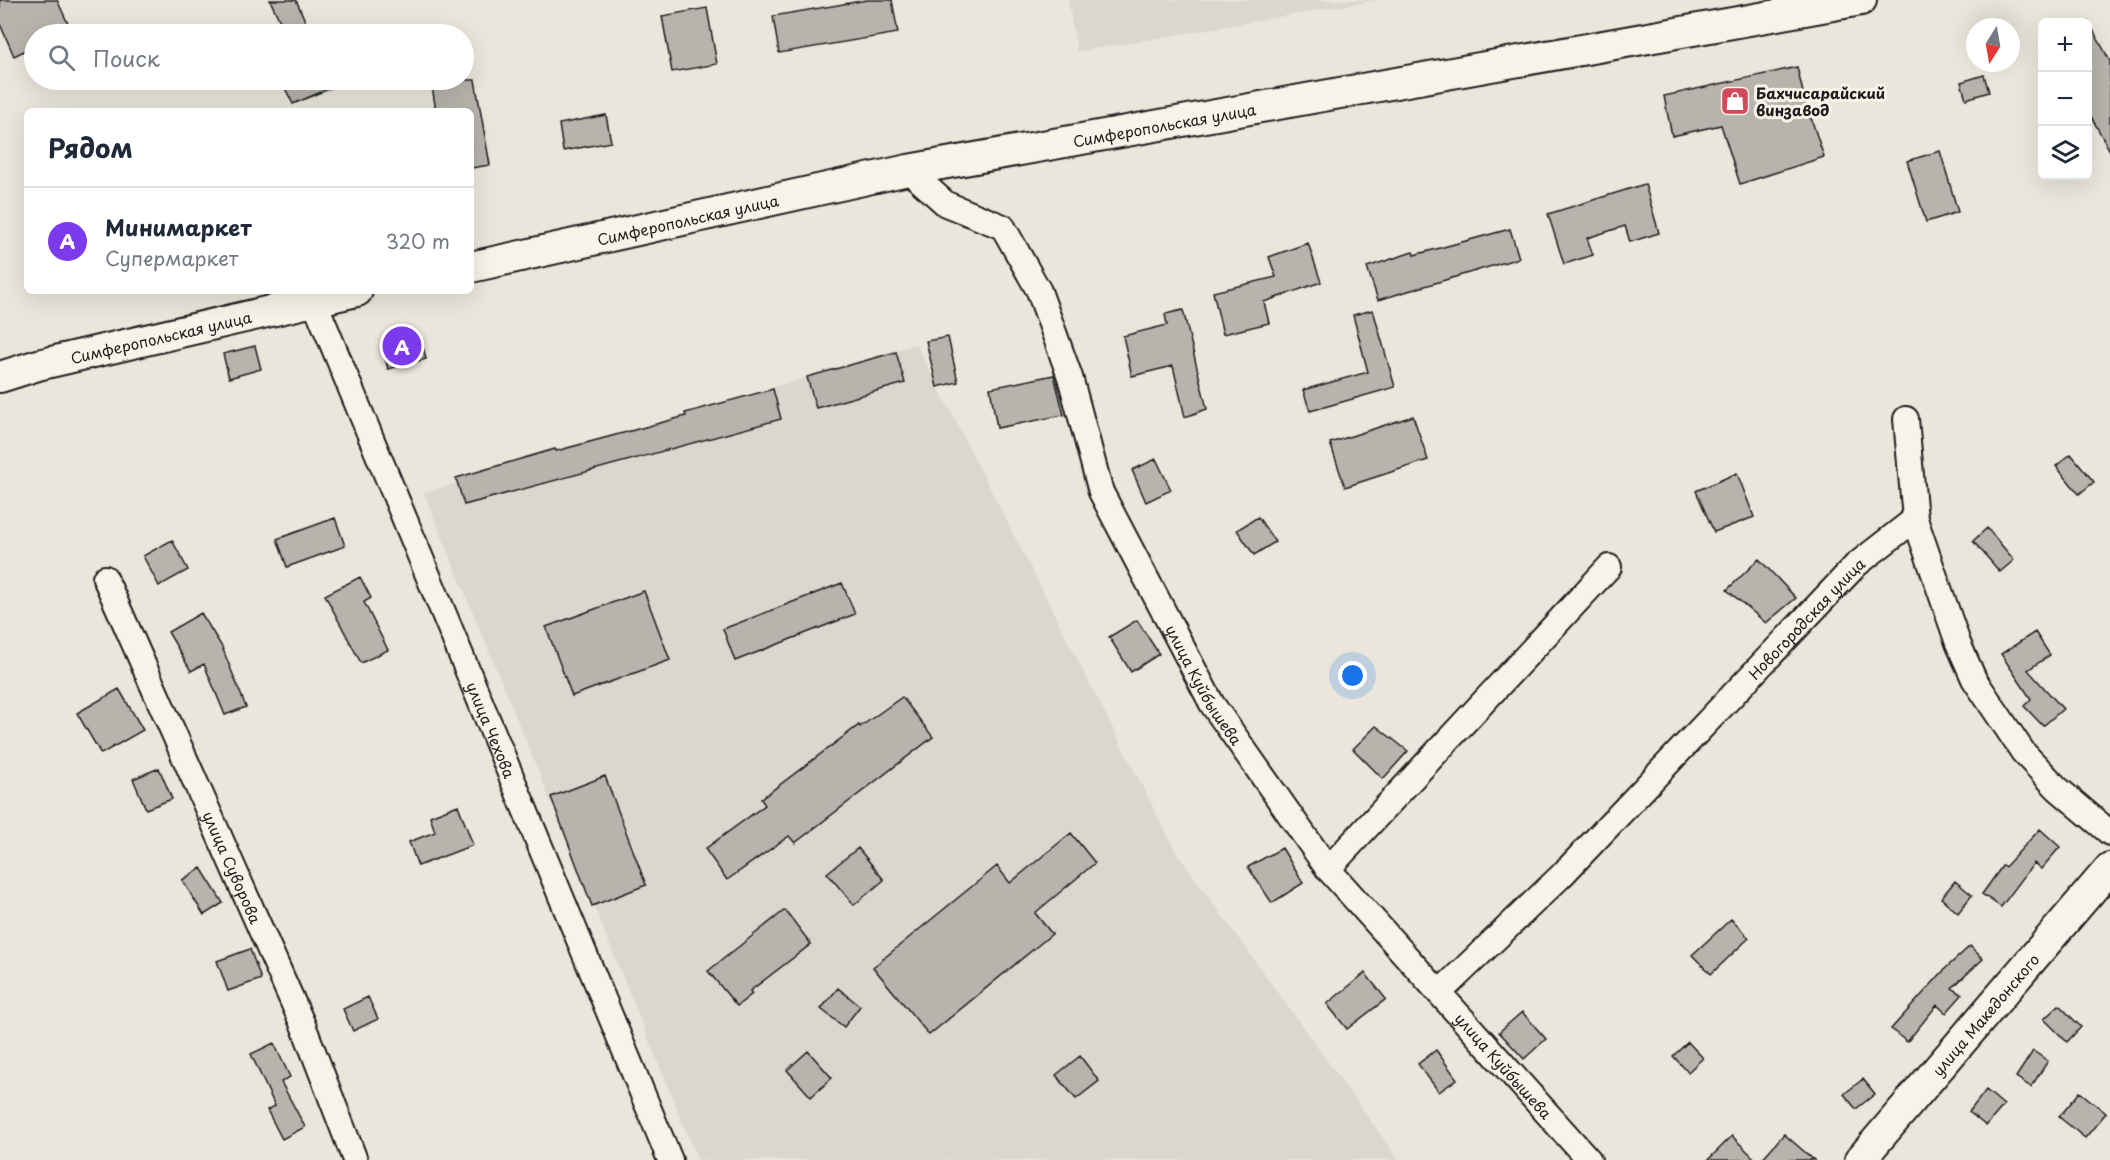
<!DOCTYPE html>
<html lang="ru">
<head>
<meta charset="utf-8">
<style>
	:root { --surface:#fff; --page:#f2f2f3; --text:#1f2937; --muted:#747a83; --line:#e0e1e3; --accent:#7c3aed }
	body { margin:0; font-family:"Playpen Sans",sans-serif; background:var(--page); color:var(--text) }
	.controls { position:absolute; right:18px; top:18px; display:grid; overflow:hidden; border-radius:9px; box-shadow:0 6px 24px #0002 }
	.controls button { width:54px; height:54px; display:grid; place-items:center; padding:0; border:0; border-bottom:2px solid var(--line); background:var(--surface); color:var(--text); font:30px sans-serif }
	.compass { position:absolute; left:1966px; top:18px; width:54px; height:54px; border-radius:50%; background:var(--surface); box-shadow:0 6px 24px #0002; rotate:191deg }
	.you { position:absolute; left:1353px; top:676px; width:21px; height:21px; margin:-15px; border:4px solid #fff; border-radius:50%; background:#1a73e8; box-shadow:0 0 0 9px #1a73e833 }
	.badge { display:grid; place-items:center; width:39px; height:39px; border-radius:50%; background:var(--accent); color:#fff; font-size:20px; font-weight:700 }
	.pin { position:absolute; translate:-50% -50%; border:3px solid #fff; box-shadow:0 2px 6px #0006 }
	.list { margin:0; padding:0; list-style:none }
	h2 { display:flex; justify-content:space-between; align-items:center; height:78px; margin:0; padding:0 24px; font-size:26px }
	h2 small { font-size:20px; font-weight:400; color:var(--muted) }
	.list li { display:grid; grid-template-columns:39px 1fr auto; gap:18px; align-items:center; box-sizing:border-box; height:108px; padding:0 24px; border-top:2px solid var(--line) }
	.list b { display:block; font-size:22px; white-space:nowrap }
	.list p { margin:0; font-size:20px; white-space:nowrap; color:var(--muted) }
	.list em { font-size:20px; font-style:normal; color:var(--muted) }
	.icon { flex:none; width:33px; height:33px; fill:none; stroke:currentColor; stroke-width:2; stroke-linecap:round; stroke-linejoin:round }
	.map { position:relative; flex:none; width:2110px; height:1160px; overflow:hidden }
	.search { position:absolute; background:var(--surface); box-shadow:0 6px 24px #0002; left:24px; top:24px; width:450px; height:66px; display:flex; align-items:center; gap:15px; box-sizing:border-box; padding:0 21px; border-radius:33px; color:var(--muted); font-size:22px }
	.panel { position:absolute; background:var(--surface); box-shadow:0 6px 24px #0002; left:24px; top:108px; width:450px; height:186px; border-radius:9px }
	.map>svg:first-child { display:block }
	.built { fill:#dad7ce }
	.building { fill:#b6b4ac; stroke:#1c1c1c; stroke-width:1.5 }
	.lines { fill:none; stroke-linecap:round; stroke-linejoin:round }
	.minor-casing { stroke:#1c1c1c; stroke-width:28 }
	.major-casing { stroke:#1c1c1c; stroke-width:34 }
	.minor { stroke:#f7f3e8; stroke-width:24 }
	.major { stroke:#f7f3e8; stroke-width:30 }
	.labels { text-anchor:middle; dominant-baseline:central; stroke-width:6; stroke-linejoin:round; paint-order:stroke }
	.poi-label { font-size:15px; font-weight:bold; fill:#1c1c1c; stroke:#f7f3e8; text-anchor:start }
	.street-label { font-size:15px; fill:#1c1c1c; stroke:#f7f3e8 }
</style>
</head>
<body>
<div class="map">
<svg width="2110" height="1160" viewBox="0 0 2110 1160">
	<rect width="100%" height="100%" fill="#eae6dc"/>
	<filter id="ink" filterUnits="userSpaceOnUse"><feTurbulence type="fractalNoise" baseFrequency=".0167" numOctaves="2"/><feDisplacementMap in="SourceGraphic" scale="12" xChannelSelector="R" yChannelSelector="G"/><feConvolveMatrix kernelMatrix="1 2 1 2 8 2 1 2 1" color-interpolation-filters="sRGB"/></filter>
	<g filter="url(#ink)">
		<path class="built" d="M 1068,0 L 1378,0 L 1077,52 Z
			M 916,344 L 1176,852 L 1399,1160 L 698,1160 L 424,493 Z"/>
		<path class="building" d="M 0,0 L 57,0 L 71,30 L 60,34 L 34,34 L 34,46 L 14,56 L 0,24 Z
			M 270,0 L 296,0 L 311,34 L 286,34 Z
			M 867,0 L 892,0 L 898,33 L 779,53 L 773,16 Z
			M 707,8 L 717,64 L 672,72 L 662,16 Z
			M 2088,21 L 2110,61 L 2110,151 L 2088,111 Z
			M 1797,67 L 1809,118 L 1811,118 L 1824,157 L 1740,184 L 1721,125 L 1672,136 L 1664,96 Z
			M 1984,75 L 1989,92 L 1966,99 L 1961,82 Z
			M 281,80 L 349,80 L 293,104 Z
			M 431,80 L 475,80 L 490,165 L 471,168 L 471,111 L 436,111 Z
			M 606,115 L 611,142 L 563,151 L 559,124 Z
			M 1940,151 L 1958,212 L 1926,222 L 1907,161 Z
			M 1645,184 L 1659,233 L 1630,242 L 1625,226 L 1587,238 L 1593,255 L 1564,264 L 1548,214 Z
			M 1510,229 L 1519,258 L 1378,300 L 1367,267 L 1413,252 L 1414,255 Z
			M 1308,243 L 1321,282 L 1264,302 L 1269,323 L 1223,334 L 1213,292 L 1276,277 L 1269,257 Z
			M 1183,310 L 1207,409 L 1185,417 L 1173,366 L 1132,376 L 1123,336 L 1167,325 L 1165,314 Z
			M 1373,310 L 1395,387 L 1310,411 L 1303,390 L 1368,372 L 1353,315 Z
			M 420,336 L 426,359 L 388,369 L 382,346 Z
			M 948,337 L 958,382 L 937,387 L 926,341 Z
			M 255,346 L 261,369 L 229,378 L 223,354 Z
			M 896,352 L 905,383 L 816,408 L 807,377 Z
			M 1054,375 L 1064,415 L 997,428 L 990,388 Z
			M 773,389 L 781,419 L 464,505 L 456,478 L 555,449 L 556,451 L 686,416 L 685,413 Z
			M 1413,416 L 1428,460 L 1345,487 L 1330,443 Z
			M 2071,454 L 2094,482 L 2079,494 L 2056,466 Z
			M 1156,459 L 1171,490 L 1146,502 L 1132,470 Z
			M 1737,473 L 1754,517 L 1714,532 L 1696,491 Z
			M 1258,517 L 1275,542 L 1254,555 L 1237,530 Z
			M 335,518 L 345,546 L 287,567 L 277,539 Z
			M 1987,528 L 2014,560 L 2000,572 L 1973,541 Z
			M 172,540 L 188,570 L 159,586 L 143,556 Z
			M 1759,559 L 1796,598 L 1766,623 L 1727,590 Z
			M 360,577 L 371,598 L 364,602 L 388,650 L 361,663 L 325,595 Z
			M 842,583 L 855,614 L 735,661 L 723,629 Z
			M 644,591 L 670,660 L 572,696 L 546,627 Z
			M 201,613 L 222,647 L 246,707 L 225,715 L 204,664 L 191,671 L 168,632 Z
			M 1137,620 L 1159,654 L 1131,672 L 1109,637 Z
			M 2035,632 L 2050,655 L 2028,670 L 2063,709 L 2043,726 L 2024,706 L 2031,699 L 2001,654 Z
			M 119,689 L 143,730 L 101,754 L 77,713 Z
			M 902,697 L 933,737 L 795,843 L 789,836 L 727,880 L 705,849 L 765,805 L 761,799 L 859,725 L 860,727 Z
			M 1376,726 L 1408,751 L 1383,779 L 1353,749 Z
			M 159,768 L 172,799 L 146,809 L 133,779 Z
			M 605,776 L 646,885 L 592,906 L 551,797 Z
			M 458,805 L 473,845 L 418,866 L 409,842 L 435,832 L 430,816 Z
			M 2040,829 L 2060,847 L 2041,869 L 2034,863 L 2001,907 L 1982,894 L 2003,865 L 2005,867 Z
			M 1071,833 L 1095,863 L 1035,913 L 1052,934 L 929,1035 L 873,967 L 997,866 L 1010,883 Z
			M 858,848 L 884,880 L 854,905 L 827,873 Z
			M 1282,848 L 1303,883 L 1272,903 L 1248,867 Z
			M 201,868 L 223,903 L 204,915 L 182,880 Z
			M 1955,881 L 1972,895 L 1958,913 L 1941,898 Z
			M 785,910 L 811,944 L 750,991 L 752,994 L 737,1006 L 708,971 Z
			M 1731,919 L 1749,938 L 1711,974 L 1692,955 Z
			M 1970,946 L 1983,959 L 1952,988 L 1962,995 L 1946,1013 L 1937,1005 L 1907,1042 L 1891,1029 L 1946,968 Z
			M 250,949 L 261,979 L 228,991 L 217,961 Z
			M 1365,973 L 1386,999 L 1347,1029 L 1327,1004 Z
			M 838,988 L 860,1006 L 844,1027 L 821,1009 Z
			M 368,997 L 378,1019 L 353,1031 L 343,1009 Z
			M 2059,1005 L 2081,1027 L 2067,1042 L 2044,1019 Z
			M 1522,1012 L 1546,1039 L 1524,1059 L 1499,1032 Z
			M 1688,1042 L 1703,1058 L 1688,1072 L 1673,1056 Z
			M 274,1043 L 290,1077 L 281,1082 L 305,1127 L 282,1139 L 267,1110 L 275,1106 L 251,1054 Z
			M 1436,1050 L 1457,1079 L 1439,1092 L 1418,1064 Z
			M 808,1051 L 832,1078 L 811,1097 L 787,1070 Z
			M 2033,1051 L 2048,1061 L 2031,1087 L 2016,1077 Z
			M 1080,1056 L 1099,1081 L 1076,1099 L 1056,1075 Z
			M 1863,1079 L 1875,1094 L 1856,1109 L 1844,1094 Z
			M 1986,1090 L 2004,1105 L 1986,1126 L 1969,1112 Z
			M 2080,1092 L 2106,1113 L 2085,1138 L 2059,1117 Z
			M 1784,1134 L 1814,1160 L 1761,1160 Z
			M 1732,1136 L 1756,1160 L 1708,1160 Z"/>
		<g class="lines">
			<g class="minor-casing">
				<g id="minor">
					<path id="s1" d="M 908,170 L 946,204 L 1003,227 L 1039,291 L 1070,377 L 1101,492 L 1212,704 L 1328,869 L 1589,1160"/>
					<path id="s2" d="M 314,300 L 670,1160"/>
					<path d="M 1906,419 L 1915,519 L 1958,643 L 1974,679 L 2023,752 L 2057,788 L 2110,833"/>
					<path id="s3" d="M 105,578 L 303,1025 L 355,1160"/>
					<path d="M 1328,869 L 1609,567"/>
					<path id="s4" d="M 1439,993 L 1562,875 L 1856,565 L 1915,519"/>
				</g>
			</g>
			<g class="major-casing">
				<g id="major">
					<path id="s5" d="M 471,267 L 908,170 L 1861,0"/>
					<path id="s6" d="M 0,377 L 38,365 L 357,291"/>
					<path id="s7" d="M 1860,1160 L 2110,868"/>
				</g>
			</g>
			<use href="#minor" class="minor"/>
			<use href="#major" class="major"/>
		</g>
	</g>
	<defs>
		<g id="shop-square" transform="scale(1.5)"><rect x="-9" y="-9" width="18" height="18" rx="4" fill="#d1495b" stroke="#f7f3e8"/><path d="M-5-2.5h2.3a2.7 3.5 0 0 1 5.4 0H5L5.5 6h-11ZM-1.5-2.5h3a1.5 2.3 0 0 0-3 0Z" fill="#fff"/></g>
	</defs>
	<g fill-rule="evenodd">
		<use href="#shop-square" x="1735" y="101"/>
	</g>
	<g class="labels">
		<g class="poi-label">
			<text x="1756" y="92">Бахчисарайский<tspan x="1756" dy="17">винзавод</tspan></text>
		</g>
		<g class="street-label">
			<text stroke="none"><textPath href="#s5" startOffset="708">Симферопольская улица</textPath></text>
			<text stroke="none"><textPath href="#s5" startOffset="222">Симферопольская улица</textPath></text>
			<text stroke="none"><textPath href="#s6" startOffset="166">Симферопольская улица</textPath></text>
			<text stroke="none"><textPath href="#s4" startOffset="525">Новогородская улица</textPath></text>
			<text stroke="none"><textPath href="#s1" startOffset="615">улица Куйбышева</textPath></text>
			<text stroke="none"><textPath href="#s2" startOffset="465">улица Чехова</textPath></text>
			<text stroke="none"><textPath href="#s3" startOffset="316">улица Суворова</textPath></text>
			<text stroke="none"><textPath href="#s7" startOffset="192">улица Македонского</textPath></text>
			<text stroke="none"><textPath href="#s1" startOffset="1101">улица Куйбышева</textPath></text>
		</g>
	</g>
</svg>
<div class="controls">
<button>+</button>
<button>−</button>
<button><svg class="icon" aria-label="layers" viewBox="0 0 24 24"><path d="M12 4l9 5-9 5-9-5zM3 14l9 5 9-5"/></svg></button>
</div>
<svg class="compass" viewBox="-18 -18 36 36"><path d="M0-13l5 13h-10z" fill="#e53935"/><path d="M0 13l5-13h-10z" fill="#747a83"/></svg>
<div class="you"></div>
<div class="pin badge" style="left:402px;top:346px">A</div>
<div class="search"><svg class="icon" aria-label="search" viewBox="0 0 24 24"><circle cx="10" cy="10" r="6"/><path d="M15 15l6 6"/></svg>Поиск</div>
<section class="panel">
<h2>Рядом<small></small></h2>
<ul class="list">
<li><span class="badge">A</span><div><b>Минимаркет</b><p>Супермаркет</p></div><em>320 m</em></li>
</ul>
</section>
</div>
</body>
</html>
